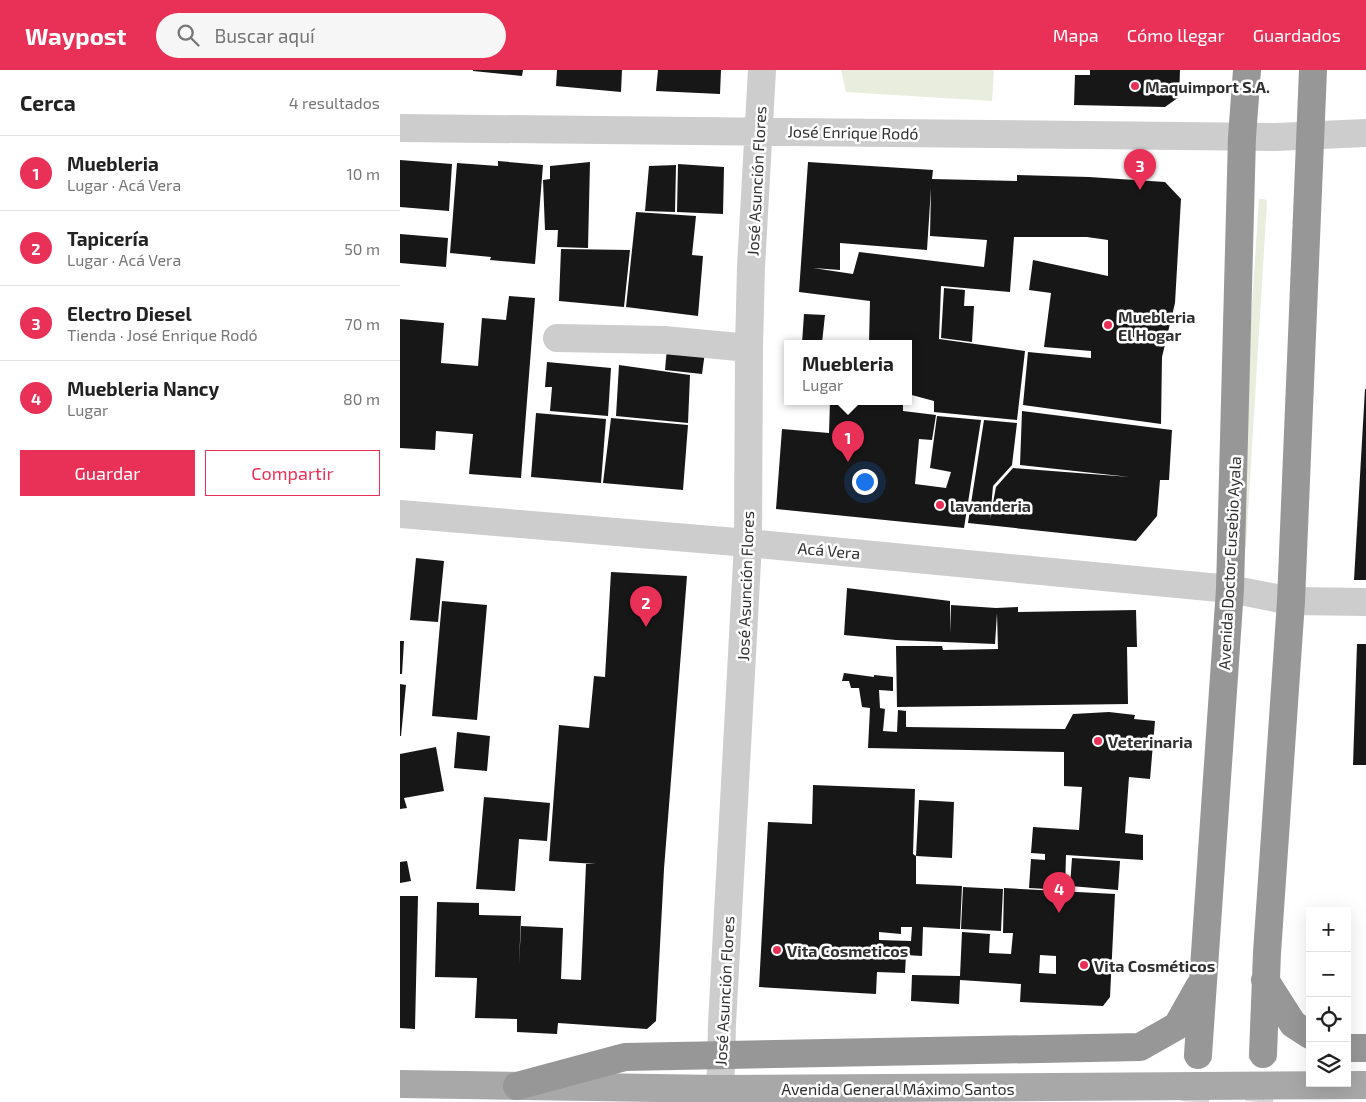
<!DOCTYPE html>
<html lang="es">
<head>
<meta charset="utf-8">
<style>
	:root { --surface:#fff; --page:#f6f6f6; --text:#222; --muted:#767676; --line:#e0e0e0; --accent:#e93057 }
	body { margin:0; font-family:"Exo 2",sans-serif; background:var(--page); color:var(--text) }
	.controls { position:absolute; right:15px; bottom:15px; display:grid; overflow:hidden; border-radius:0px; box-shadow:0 5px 20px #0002 }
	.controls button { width:45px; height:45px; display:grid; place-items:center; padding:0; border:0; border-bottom:1px solid var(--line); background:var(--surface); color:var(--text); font:25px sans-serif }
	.you { position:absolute; left:464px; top:411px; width:18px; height:18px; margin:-12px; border:4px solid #fff; border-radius:50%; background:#1a73e8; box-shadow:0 0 0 8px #1a73e833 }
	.badge { display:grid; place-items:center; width:32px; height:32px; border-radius:50%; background:var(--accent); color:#fff; font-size:16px; font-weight:700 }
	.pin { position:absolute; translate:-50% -41px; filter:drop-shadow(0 1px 2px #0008) }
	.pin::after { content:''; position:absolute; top:26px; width:18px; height:15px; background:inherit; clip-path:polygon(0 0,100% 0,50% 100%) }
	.popup { position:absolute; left:384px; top:270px; width:128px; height:65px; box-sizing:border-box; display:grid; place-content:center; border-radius:0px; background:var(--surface); filter:drop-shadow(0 1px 4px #0005); font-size:16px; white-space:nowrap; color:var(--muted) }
	.popup b { font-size:19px; color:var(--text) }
	.popup::after { content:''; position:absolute; left:50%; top:100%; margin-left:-10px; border:10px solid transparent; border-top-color:var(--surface) }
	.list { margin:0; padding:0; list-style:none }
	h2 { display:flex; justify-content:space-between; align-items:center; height:65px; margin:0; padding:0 20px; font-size:21px }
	h2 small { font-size:16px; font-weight:400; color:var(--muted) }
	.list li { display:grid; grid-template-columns:32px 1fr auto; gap:15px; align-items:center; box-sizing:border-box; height:75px; padding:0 20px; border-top:1px solid var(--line) }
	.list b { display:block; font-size:19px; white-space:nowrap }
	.list p { margin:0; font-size:16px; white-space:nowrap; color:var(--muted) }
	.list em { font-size:16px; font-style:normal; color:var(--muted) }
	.actions { display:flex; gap:10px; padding:15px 20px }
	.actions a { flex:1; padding:11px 0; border:1px solid var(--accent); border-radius:0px; text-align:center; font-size:18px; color:var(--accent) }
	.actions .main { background:var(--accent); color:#fff }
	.icon { flex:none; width:28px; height:28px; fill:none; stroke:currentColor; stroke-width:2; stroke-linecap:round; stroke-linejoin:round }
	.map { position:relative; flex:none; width:966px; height:1032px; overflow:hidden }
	header { display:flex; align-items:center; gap:30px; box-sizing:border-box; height:70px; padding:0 25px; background:var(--accent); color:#fff }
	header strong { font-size:24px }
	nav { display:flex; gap:28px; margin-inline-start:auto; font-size:18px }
	.search { width:350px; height:45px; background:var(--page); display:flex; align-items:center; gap:12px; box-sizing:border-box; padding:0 18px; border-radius:28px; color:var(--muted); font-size:19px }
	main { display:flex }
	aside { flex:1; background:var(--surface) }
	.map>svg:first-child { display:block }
	.green { fill:#e8eddd }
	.building { fill:#171717; fill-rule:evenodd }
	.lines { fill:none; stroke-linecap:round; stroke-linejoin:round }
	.highway-tunnel { stroke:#d6d6d6; stroke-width:28; stroke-dasharray:28 14; stroke-linecap:butt }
	.minor { stroke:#cdcdcd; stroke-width:28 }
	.major { stroke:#a8a8a8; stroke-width:28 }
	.highway { stroke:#979797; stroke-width:28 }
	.poi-dot { fill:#e93057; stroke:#fff; stroke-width:2 }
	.labels { text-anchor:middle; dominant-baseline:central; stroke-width:5; stroke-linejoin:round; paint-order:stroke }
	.poi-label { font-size:16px; font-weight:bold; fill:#303030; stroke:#fff; text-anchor:start }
	.street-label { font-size:16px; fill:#303030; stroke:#fff }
</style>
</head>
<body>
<header>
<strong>Waypost</strong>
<div class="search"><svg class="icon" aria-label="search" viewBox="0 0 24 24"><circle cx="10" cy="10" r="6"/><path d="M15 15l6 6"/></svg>Buscar aquí</div>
<nav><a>Mapa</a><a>Cómo llegar</a><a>Guardados</a></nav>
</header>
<main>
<aside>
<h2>Cerca<small>4 resultados</small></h2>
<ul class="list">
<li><span class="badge">1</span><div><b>Muebleria</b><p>Lugar · Acá Vera</p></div><em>10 m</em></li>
<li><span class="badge">2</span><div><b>Tapicería</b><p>Lugar · Acá Vera</p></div><em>50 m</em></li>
<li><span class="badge">3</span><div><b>Electro Diesel</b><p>Tienda · José Enrique Rodó</p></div><em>70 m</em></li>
<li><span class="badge">4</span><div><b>Muebleria Nancy</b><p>Lugar</p></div><em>80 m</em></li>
</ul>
<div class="actions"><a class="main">Guardar</a><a>Compartir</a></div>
</aside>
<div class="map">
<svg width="966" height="1032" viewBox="0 0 966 1032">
	<rect width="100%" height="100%" fill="#fff"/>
	<path class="green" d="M 441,0 L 594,0 L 592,31 L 446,22 Z
		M 859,129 L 864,129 L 867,131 L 846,476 L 844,478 L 836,476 Z"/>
	<path class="building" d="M 73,0 L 123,0 L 122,6 L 73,1 Z
		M 157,0 L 222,0 L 221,22 L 156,16 Z
		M 258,0 L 321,0 L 320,24 L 256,21 Z
		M 690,0 L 780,0 L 779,27 L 765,37 L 674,35 L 675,5 L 690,5 Z
		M 0,90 L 52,94 L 49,141 L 0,137 Z
		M 98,91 L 143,95 L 135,194 L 90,190 L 91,187 L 50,183 L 57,93 L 98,96 Z
		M 190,92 L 188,178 L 157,177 L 158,160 L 145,160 L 143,110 L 150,109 L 150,96 Z
		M 408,92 L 533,100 L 532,109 L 617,111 L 617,105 L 689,107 L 765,112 L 781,129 L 775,233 L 762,287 L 761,354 L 623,335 L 628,282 L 691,288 L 691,281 L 644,277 L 651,223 L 629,220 L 633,190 L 708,206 L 708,170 L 687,167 L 614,167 L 610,222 L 541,216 L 539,269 L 625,281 L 617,350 L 534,342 L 534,331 L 508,324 L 508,273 L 469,273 L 470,231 L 399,222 ZM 531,118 L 530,166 L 587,170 L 584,197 L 459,182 L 453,204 L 413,198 L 440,200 L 440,173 L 527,180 Z
		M 278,94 L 324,97 L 323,144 L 277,142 Z
		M 276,95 L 275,142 L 245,141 L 249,96 Z
		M 236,142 L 296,146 L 292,185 L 303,186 L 298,246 L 226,237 Z
		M 0,164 L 48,168 L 46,197 L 0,193 Z
		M 161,179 L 230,180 L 224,237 L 159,231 Z
		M 544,218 L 565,220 L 564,236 L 574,236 L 572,272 L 541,268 Z
		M 109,226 L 135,228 L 121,408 L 69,404 L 73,364 L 36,361 L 35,380 L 0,378 L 0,249 L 44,253 L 41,293 L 78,296 L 82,248 L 106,250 Z
		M 404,244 L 425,245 L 422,273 L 402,273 Z
		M 267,278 L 305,282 L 302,304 L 265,300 Z
		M 147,292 L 211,298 L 208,346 L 150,341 L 152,317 L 145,317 Z
		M 219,295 L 290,305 L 288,353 L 216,346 Z
		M 965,319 L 966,319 L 966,510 L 954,510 Z
		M 430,331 L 503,331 L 503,341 L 536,345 L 532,370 L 519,369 L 515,414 L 546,418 L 551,402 L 530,398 L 537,346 L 581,350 L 564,458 L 376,439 L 382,359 L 429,363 Z
		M 622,341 L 772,360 L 769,410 L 760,410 L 757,446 L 736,471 L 568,453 L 584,350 L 617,353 L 612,395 L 593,416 L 590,449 L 596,417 L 613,398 L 730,407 L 620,395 Z
		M 136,343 L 206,349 L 201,413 L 131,407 Z
		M 211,348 L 288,355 L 283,420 L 203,413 Z
		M 16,488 L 44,491 L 38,552 L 10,550 Z
		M 211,502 L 287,506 L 264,799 L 256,951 L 247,959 L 158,953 L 157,964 L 117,962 L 117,949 L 75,948 L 77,908 L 35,907 L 37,832 L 79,833 L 79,845 L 121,846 L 119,895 L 121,856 L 163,858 L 161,909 L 181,910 L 186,794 L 196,794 L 149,791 L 159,655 L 189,658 L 194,606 L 205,607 Z
		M 447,518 L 550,531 L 550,563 L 551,535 L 596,538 L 618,537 L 618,542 L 736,540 L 737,577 L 727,577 L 728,634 L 497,637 L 496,576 L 542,576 L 543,580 L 598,579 L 597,543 L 595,574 L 496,570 L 444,565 Z
		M 42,531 L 87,535 L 77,650 L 32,646 Z
		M 0,571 L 4,571 L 2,604 L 0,604 Z
		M 957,574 L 966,574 L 966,695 L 953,695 Z
		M 444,603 L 474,607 L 474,605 L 493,607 L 493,621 L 479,620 L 480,638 L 485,639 L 483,661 L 497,662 L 498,640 L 506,641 L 506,657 L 665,659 L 673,644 L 709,642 L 735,645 L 734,649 L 755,651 L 750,709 L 729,707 L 725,763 L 743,765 L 743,790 L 666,785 L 665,820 L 629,818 L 631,789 L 645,790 L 645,784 L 631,783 L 633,757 L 679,760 L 682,717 L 664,716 L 664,682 L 468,678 L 470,638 L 462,637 L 459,618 L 451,618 L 449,611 L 442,611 Z
		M 0,614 L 6,615 L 1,666 L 0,666 Z
		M 57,662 L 90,666 L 87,701 L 54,698 Z
		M 36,677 L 44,721 L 4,728 L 7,738 L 0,739 L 0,684 Z
		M 413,715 L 515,719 L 513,784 L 516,786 L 516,814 L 562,816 L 560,859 L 523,857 L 522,886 L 506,885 L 505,903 L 477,902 L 476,924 L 359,917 L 368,752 L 412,754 ZM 501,857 L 512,857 L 511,871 L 479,870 L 479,862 L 501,864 Z
		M 84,727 L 150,733 L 147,771 L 119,769 L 115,821 L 76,819 Z
		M 519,730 L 554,732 L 552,788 L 516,786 Z
		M 672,788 L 720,791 L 718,820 L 670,816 Z
		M 7,791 L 11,811 L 0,813 L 0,792 Z
		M 563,817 L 603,819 L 601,861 L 561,859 Z
		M 604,818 L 715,824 L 710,927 L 703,936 L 620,932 L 621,914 L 560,910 L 559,934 L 511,931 L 512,905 L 560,906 L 562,862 L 590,864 L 589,883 L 611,884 L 613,863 L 603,863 ZM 640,885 L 656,886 L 656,904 L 639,903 Z
		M 0,826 L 18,826 L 15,959 L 0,958 Z"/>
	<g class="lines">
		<path class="highway-tunnel" d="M 795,1032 L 798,985
			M 859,1032 L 863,984"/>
		<path class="minor" d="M 0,58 L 876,67 L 966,63
			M 157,268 L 264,270 L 349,278
			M 0,444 L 348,473 L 830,519 L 891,531 L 966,532
			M 320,1032 L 322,954 L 348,473 L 349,278 L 351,197 L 362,0"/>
		<path class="major" d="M 0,1014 L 320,1019 L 966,1015"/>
		<path class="highway" d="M 865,910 L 893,954 L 910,965
			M 947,978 L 966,978
			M 863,984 L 867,883 L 891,531 L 913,0
			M 798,985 L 830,519 L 842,67 L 847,0
			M 117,1016 L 225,987 L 740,977 L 777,956 L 799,917"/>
	</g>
	<g class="poi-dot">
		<circle cx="735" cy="16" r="5"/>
		<circle cx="708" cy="255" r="5"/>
		<circle cx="540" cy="435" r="5"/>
		<circle cx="698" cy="671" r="5"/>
		<circle cx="377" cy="880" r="5"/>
		<circle cx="684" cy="895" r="5"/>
	</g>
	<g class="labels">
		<g class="poi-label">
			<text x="745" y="16">Maquimport S.A.</text>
			<text x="718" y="246">Muebleria<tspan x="718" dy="18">El Hogar</tspan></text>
			<text x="550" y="435">lavanderia</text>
			<text x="708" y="671">Veterinaria</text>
			<text x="387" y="880">Vita Cosmeticos</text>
			<text x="694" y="895">Vita Cosméticos</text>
		</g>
		<g class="street-label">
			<text transform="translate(453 62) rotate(1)">José Enrique Rodó</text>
			<text transform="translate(356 111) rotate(-87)">José Asunción Flores</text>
			<text transform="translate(429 480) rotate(5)">Acá Vera</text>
			<text transform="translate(829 493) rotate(-87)">Avenida Doctor Eusebio Ayala</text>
			<text transform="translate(345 516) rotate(-88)">José Asunción Flores</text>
			<text transform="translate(324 921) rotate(-87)">José Asunción Flores</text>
			<text x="498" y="1018">Avenida General Máximo Santos</text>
		</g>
	</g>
</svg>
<div class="controls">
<button>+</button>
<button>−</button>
<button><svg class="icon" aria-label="locate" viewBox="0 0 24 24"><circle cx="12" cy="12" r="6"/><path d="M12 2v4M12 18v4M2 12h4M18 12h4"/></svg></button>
<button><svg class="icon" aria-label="layers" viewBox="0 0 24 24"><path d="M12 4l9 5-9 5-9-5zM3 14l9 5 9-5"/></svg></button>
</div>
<div class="you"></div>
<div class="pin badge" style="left:448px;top:392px">1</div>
<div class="popup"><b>Muebleria</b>Lugar</div>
<div class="pin badge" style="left:246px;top:557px">2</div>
<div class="pin badge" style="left:740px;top:120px">3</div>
<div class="pin badge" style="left:659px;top:843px">4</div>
</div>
</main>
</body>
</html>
